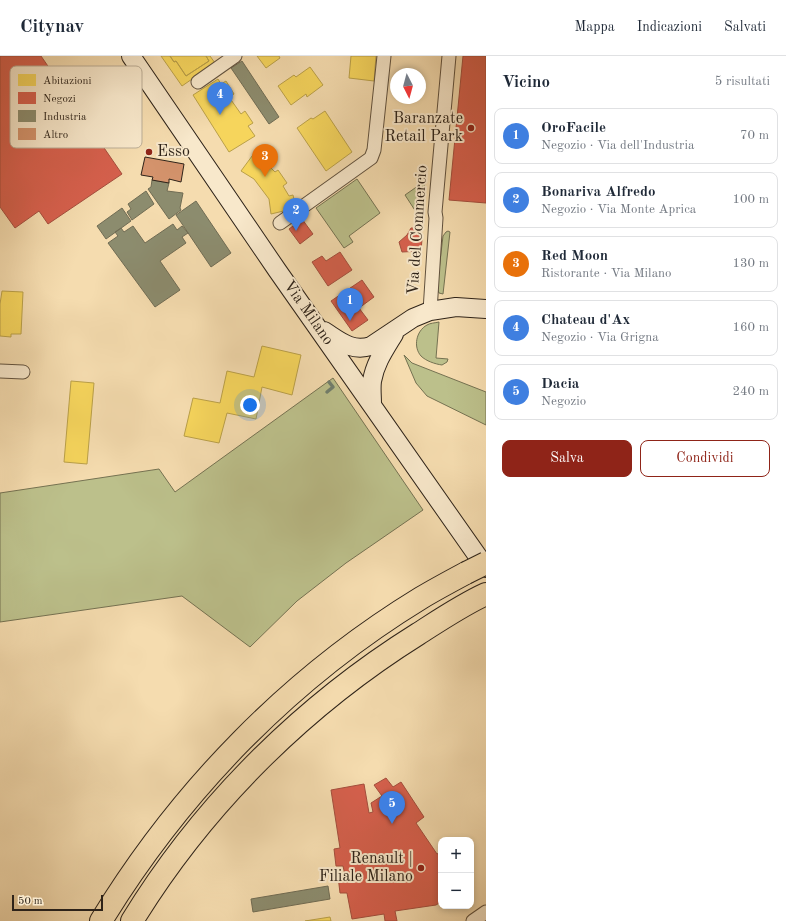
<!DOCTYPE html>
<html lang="it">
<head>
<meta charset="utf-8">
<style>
	:root { --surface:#fff; --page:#f6f6f7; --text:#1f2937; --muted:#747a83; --line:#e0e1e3; --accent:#8f2418 }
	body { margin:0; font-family:"Old Standard TT",serif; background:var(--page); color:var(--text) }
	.controls { position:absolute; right:12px; bottom:12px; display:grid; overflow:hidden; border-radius:8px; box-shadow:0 2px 6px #0003 }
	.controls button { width:36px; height:36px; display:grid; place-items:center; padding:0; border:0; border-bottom:1px solid var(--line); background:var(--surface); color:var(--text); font:20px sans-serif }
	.compass { position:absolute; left:390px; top:12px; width:36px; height:36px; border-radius:50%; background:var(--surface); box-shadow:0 2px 6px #0003; rotate:174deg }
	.scale { position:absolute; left:12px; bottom:10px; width:91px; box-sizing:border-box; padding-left:4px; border:2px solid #2e2319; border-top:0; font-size:11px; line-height:14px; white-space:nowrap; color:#2e2319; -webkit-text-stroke:3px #f8e8cb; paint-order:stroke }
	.you { position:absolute; left:250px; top:349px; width:14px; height:14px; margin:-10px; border:3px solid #fff; border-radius:50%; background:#1a73e8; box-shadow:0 0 0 6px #1a73e833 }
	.badge { display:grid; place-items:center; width:26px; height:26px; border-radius:50%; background:var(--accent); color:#fff; font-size:13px; font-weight:700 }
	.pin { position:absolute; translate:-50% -33px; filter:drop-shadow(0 1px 2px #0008) }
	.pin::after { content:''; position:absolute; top:21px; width:14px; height:12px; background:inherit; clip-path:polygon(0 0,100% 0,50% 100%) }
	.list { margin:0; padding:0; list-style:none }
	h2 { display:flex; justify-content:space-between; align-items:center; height:52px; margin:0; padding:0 16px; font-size:17px }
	h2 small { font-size:13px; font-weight:400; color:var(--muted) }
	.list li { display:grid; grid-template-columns:26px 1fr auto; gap:12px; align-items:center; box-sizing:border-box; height:56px; margin:0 8px 8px; padding:0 8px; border:1px solid var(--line); border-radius:8px }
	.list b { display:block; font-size:15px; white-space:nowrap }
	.list p { margin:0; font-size:13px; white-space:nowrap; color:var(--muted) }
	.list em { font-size:13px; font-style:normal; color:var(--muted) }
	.actions { display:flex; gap:8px; padding:12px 16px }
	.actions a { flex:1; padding:9px 0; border:1px solid var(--accent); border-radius:8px; text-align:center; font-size:14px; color:var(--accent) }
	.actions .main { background:var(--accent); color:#fff }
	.map { position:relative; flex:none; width:486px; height:865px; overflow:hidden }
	header { display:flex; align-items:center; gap:24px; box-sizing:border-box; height:56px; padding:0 20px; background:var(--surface); border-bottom:1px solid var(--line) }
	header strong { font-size:19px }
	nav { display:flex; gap:22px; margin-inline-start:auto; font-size:14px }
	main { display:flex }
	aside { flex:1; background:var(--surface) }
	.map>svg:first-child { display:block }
	.green { fill:#bcc08b; stroke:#757252 }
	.homes { fill:#f6d55c; stroke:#baa048 }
	.shops { fill:#d6604d; stroke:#a44e3d }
	.industry { fill:#8c8c6e; stroke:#706c54 }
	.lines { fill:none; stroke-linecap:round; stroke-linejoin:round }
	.stream { stroke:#717f6e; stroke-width:3.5 }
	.building { fill:#d4936c; stroke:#2e2319 }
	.street-casing { stroke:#60513e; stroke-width:15 }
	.secondary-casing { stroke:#2e2319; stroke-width:20 }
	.highway-casing { stroke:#2e2319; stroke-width:24 }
	.street { stroke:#f8e8cb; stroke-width:13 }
	.secondary { stroke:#f8e8cb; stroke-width:18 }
	.highway { stroke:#f5dcaf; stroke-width:22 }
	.highway-bridge-casing { stroke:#2e2319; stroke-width:24; stroke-linecap:butt }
	.highway-bridge { stroke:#f5dcaf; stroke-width:22 }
	.poi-dot { fill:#8f2418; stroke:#f8e8cb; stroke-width:1.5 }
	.labels { text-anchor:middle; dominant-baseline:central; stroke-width:4; stroke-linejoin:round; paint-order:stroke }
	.poi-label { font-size:16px; fill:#2e2319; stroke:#f8e8cb; text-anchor:end }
	.street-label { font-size:16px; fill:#2e2319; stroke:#f8e8cb }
	.key { fill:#f8e8cb; stroke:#bbad96; stroke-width:1 }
	.key-label { font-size:11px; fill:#2e2319 }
</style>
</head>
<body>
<header>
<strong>Citynav</strong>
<nav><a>Mappa</a><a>Indicazioni</a><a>Salvati</a></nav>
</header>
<main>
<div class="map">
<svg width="486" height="865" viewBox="0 0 486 865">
	<rect width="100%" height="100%" fill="#f5dcaf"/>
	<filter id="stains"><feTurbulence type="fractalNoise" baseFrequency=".005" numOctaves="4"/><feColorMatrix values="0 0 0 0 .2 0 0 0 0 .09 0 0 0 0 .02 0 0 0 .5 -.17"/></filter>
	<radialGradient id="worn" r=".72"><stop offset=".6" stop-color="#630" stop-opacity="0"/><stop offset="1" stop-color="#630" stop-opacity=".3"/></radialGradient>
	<path class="green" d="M 357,123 L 380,157 L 349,180 L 353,186 L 344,192 L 316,152 Z
		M 425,125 L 423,145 L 421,145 L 420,159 L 418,159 L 405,139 Z
		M 448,175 L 450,176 L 443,238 L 439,237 L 437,232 L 443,180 L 446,176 Z
		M 439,266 L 436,302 L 448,303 L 447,306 L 442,309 C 435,308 426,305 421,300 C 413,291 416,275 427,269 C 430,267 435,267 439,266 Z
		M 404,299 L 412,307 L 486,336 L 486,369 L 427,340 L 416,327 Z
		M 333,322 L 423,454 L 346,507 L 297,545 L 250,591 L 182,540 L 0,566 L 0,437 L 159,413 L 175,436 Z"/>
	<path class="homes" d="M 161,0 L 170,0 L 174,6 L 176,5 L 186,20 L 209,5 L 206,0 L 210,0 L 215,7 L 182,30 Z
		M 170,0 L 206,0 L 209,5 L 186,20 L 176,5 L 174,6 Z
		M 257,0 L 279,0 L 280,2 L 266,12 Z
		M 351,0 L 376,0 L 374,25 L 349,22 Z
		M 310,11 L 323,29 L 307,41 L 306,38 L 291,49 L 278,30 L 294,19 L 296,21 Z
		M 218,23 L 221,28 L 226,25 L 234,38 L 229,41 L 241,58 L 245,55 L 253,67 L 248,70 L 255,80 L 229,96 L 193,39 Z
		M 325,55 L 352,96 L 326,115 L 297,72 L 311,62 L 313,63 Z
		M 258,92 L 272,103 L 267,108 L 275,116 L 278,114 L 287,127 L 283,130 L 289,140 L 293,139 L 296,152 L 271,158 L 269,143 L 254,123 L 241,115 Z
		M 2,235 L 23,236 L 21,278 L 11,278 L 11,281 L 0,280 L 0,248 Z
		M 262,290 L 301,299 L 292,339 L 262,331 L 256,363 L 227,357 L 219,387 L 184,380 L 193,342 L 220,347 L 227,315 L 254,321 Z
		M 71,325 L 94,327 L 87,408 L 64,406 Z
		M 330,861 L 331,865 L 305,865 Z"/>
	<path class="shops" d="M 0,0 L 41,0 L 122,118 L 48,168 L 39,155 L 15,172 L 0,151 Z
		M 463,0 L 486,0 L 486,147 L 449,144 Z
		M 302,163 L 313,178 L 300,188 L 289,173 Z
		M 411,172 L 417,172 L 417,177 L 422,183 L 421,195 L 402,196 L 399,186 L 407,179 Z
		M 340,196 L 352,214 L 328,230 L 312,206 L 322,200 L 326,205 Z
		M 362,224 L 374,241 L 359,252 L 368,264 L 352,275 L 331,245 Z
		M 386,722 L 393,731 L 401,726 L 424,761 L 416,767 L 437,798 L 441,796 L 441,846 L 436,849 L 395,855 L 397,865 L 385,865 L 384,858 L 352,863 L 347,837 L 340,837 L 338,820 L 345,819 L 343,810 L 336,810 L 334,793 L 340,792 L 331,734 L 364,728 L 369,757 L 373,756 L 371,747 L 382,740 L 374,729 Z"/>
	<path class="industry" d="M 242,5 L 279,61 L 269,68 L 231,12 Z
		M 152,124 L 169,127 L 167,135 L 183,137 L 180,152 L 181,154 L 169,163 L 148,133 L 151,131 Z
		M 146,135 L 154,148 L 132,164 L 127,156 L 131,153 L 128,148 Z
		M 196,145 L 231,197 L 211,211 L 176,159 Z
		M 122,152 L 131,165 L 106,183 L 97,170 Z
		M 173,168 L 177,174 L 182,170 L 188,177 L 182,181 L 186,187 L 160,205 L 180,234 L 155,251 L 108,187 L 118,180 L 115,176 L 121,172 L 124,176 L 133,170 L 145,187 Z
		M 328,830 L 330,843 L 253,856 L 251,843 Z"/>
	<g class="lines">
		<path class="stream" d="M 327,336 L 333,331 L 329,326"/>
	</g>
	<path class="building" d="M 145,101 L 184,108 L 181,126 L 169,123 L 169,127 L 152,124 L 153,121 L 141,119 Z"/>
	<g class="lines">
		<g class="street-casing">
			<path id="street" d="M 198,26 L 235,0
				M 280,167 L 371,102 L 374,94 L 384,0
				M 430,255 L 436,162 L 435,156 L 449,0
				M 0,315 L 23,316
				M 473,865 L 486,856"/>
		</g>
		<g class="secondary-casing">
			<path id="secondary" d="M 131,0 L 277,214 L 486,512
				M 324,275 C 340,285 351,296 371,290 L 413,262 L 430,255 L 456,251 L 486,253
				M 372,348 C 372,340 371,332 372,325 C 375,307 385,293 394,278"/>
		</g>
		<g class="highway-casing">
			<path id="highway" d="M 101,865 C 181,734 290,622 421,542 C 436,533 451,525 466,517
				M 132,865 C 203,749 303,650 418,578 C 440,564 462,549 486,538"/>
		</g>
		<use href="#street" class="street"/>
		<use href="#secondary" class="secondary"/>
		<use href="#highway" class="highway"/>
		<g class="highway-bridge-casing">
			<path id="highway-bridge" d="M 466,517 L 486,507"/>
		</g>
		<use href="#highway-bridge" class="highway-bridge"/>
	</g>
	<g class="poi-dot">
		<circle cx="471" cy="72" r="4"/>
		<circle cx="149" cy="96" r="4"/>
		<circle cx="421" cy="812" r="4"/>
	</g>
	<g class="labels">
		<g class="poi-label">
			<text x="463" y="63">Baranzate<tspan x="463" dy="18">Retail Park</tspan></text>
			<text x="157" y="96" text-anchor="start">Esso</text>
			<text x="413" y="803">Renault |<tspan x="413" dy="18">Filiale Milano</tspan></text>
		</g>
		<g class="street-label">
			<text transform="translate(418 174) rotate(-86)">Via del Commercio</text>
			<text transform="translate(308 257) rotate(55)">Via Milano</text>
		</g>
	</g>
	<rect x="10" y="10" width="132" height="82" rx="6" class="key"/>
	<rect x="18" y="18" width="18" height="12" fill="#f6d55c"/>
	<rect x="18" y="36" width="18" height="12" fill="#d6604d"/>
	<rect x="18" y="54" width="18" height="12" fill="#8c8c6e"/>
	<rect x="18" y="72" width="18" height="12" fill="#d4936c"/>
	<g class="key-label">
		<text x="43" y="28">Abitazioni</text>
		<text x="43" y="46">Negozi</text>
		<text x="43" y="64">Industria</text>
		<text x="43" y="82">Altro</text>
	</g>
	<rect width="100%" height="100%" filter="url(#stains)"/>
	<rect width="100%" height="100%" fill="url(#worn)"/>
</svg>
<div class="controls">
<button>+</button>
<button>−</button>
</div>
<svg class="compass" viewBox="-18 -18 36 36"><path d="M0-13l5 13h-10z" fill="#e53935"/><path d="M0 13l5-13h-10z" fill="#747a83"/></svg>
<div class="scale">50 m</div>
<div class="you"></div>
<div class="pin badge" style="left:350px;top:265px;background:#3f7fe0">1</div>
<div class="pin badge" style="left:296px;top:175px;background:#3f7fe0">2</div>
<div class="pin badge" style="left:265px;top:121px;background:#e8710a">3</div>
<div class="pin badge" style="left:220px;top:59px;background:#3f7fe0">4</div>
<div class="pin badge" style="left:392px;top:768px;background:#3f7fe0">5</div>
</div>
<aside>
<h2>Vicino<small>5 risultati</small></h2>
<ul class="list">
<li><span class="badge" style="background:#3f7fe0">1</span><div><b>OroFacile</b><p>Negozio · Via dell'Industria</p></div><em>70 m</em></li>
<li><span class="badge" style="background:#3f7fe0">2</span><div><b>Bonariva Alfredo</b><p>Negozio · Via Monte Aprica</p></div><em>100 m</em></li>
<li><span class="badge" style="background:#e8710a">3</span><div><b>Red Moon</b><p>Ristorante · Via Milano</p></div><em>130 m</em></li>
<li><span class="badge" style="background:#3f7fe0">4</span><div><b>Chateau d'Ax</b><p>Negozio · Via Grigna</p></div><em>160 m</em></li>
<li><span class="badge" style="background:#3f7fe0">5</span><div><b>Dacia</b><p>Negozio</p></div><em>240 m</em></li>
</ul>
<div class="actions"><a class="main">Salva</a><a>Condividi</a></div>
</aside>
</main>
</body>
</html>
